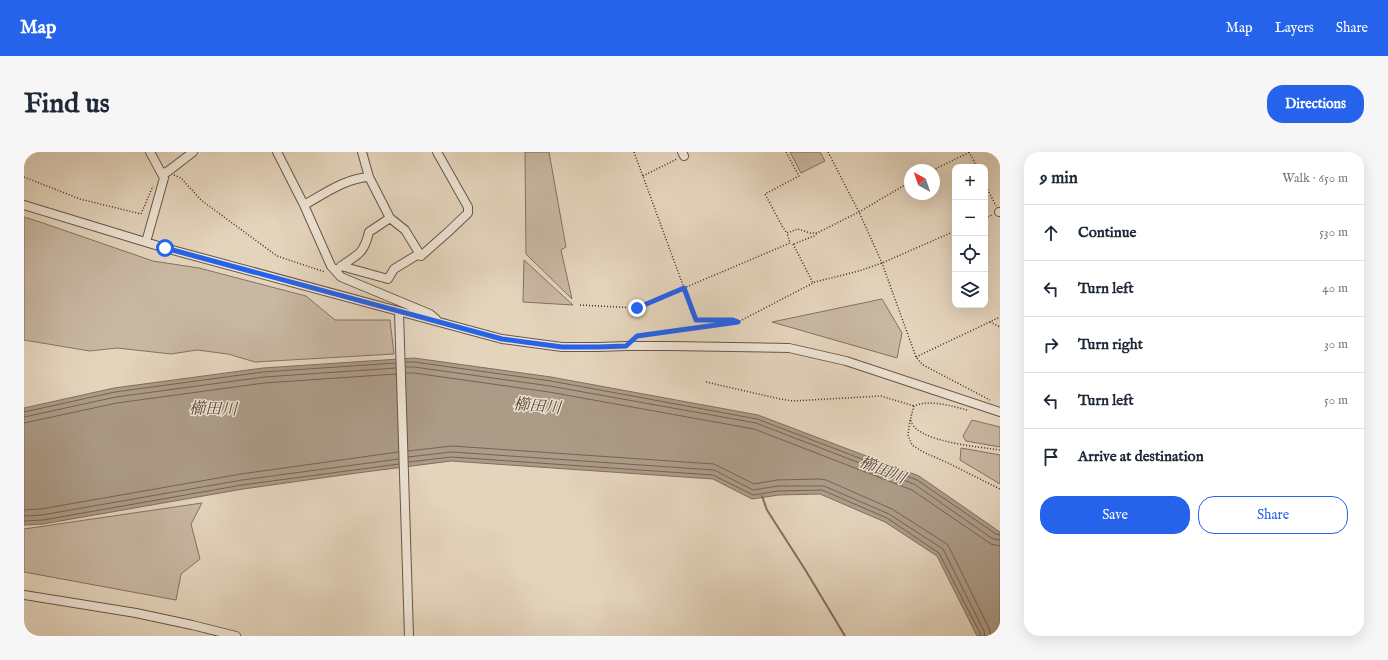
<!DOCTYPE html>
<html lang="en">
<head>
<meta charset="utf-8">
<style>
	:root { --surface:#fff; --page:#f6f6f7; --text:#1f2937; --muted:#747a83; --line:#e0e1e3; --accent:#2563eb }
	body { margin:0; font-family:"IM FELL English","Noto Serif JP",serif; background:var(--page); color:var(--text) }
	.controls { position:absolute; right:12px; top:12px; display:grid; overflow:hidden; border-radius:8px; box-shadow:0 4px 16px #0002 }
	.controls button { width:36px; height:36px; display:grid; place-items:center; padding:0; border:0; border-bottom:1px solid var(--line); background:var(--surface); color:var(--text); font:20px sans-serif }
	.compass { position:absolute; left:880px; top:12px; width:36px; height:36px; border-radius:50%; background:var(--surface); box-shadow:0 4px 16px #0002; rotate:320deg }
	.stop { position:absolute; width:12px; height:12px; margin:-9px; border:3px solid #2563eb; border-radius:50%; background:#fff }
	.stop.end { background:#2563eb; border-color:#fff; box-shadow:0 1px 4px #0008 }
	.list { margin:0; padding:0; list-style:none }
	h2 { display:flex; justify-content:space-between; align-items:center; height:52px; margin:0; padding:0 16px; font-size:17px }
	h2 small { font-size:13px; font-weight:400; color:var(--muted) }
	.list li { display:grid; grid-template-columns:26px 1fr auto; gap:12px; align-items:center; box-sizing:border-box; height:56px; padding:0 16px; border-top:1px solid var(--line) }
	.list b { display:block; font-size:15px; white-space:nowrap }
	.list em { font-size:13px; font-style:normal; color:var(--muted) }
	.actions { display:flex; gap:8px; padding:12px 16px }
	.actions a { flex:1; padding:9px 0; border:1px solid var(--accent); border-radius:16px; text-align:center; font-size:14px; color:var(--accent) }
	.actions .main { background:var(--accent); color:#fff }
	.icon { flex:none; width:22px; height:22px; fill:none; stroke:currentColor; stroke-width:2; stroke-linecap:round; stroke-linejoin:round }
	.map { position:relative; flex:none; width:976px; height:484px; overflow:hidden; border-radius:16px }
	header { display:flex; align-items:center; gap:24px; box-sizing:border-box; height:56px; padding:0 20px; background:var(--accent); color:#fff }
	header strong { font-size:19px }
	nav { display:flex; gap:22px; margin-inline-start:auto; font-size:14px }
	.intro { display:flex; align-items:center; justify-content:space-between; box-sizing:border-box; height:96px; padding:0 24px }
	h1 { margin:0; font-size:28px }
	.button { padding:10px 18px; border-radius:16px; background:var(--accent); color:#fff; font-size:14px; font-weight:700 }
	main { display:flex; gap:24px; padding:0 24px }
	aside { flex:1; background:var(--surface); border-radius:16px; box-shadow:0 4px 16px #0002 }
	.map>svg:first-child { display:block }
	.green { fill:#c8b7a2; stroke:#847162 }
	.water { fill:#ac9b87; stroke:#816e5e }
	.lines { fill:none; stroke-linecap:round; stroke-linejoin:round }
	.shore { stroke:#766354; stroke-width:1 }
	.stream { stroke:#816e5e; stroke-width:2 }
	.minor-casing { stroke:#695548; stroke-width:10 }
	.path { stroke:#402b21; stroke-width:1.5; stroke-dasharray:1 2; stroke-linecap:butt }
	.minor { stroke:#ede3d3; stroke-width:8 }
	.route { stroke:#2563eb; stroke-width:5 }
	.labels { text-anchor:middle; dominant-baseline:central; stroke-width:3; stroke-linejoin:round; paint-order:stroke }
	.water-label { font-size:16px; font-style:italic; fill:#5b473a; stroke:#ede3d3 }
</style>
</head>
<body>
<header>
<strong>Map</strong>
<nav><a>Map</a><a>Layers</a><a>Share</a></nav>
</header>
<div class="intro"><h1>Find us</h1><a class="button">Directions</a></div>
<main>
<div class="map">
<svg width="976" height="484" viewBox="0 0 976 484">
	<rect width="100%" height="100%" fill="#e4d4bc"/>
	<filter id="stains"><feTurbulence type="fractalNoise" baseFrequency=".005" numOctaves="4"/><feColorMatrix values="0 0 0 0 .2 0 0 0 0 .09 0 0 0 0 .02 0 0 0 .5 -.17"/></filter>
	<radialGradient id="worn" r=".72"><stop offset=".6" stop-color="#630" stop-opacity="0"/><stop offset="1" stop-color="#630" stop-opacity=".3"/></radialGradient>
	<path class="green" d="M 501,0 L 525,0 L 542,95 L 537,98 L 548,147 L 502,102 Z
		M 766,0 L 796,0 L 801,9 L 777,21 Z
		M 0,65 L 16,70 L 129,109 L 175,116 L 282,144 L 311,168 L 366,168 L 370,202 L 231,210 L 204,202 L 173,198 L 147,202 L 93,196 L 66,199 L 0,188 Z
		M 500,108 L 549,153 L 499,150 Z
		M 858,147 L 878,181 L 873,206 L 748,170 Z
		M 948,268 L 976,275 L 976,295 L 942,289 L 939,284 Z
		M 937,296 L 976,303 L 976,332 L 936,308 Z
		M 178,351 L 167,372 L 176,407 L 157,422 L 152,448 L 0,420 L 0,377 Z"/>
	<path class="water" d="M 390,206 L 527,225 L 734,263 L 895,324 L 976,380 L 976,484 L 953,484 L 913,404 L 861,370 L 796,342 L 755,343 L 728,347 L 689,327 L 427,309 L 333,321 L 219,337 L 19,372 L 0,373 L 0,256 L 90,236 L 239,216 Z"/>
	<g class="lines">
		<path class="shore" d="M 382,210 L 390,210 L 527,229 L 733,267 L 893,328 L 972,382 L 976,383
			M 382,215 L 390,215 L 526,234 L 732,271 L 890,332 L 969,387 L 976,388
			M 382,221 L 390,221 L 525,240 L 730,277 L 888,338 L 967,392 L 976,394
			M 0,260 L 91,240 L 239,220 L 372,211
			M 0,265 L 92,245 L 240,225 L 372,216
			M 0,271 L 93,251 L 240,231 L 372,222
			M 384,299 L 428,294 L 690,312 L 730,332 L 753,328 L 796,327 L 802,328 L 868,357 L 923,392 L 926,397 L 965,476 L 967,484
			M 384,305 L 428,300 L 690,318 L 729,338 L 754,334 L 800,334 L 865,362 L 919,397 L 960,479 L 961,484
			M 385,310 L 427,305 L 689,323 L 729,343 L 754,339 L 798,338 L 863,366 L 915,401 L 956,481 L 956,484
			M 0,358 L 17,357 L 217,322 L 374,300
			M 0,364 L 18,363 L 218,328 L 375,307
			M 0,369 L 19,368 L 218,333 L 375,312"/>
		<path class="stream" d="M 738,344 L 743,358 L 782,419 L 821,484"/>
		<g class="minor-casing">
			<path id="minor" d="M 253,0 L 280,53 L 307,114 L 317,125 L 406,162 L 412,167
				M 658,0 L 660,4
				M 138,21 L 143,20 L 169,0
				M 0,53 L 141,96 L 478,187 L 538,195 L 574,195 L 602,194 L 645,194 L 765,196 L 822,209 L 976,260
				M 280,53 C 300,42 322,26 345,25
				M 975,60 L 976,60
				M 366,66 L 381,78 L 397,104
				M 122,90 L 140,26 L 126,0
				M 317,114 L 364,127 L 370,117 L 393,103 L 397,104 L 424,80 L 444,61 L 444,55 L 413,0
				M 315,116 C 332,102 339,105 345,80 L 366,66 L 345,25 L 338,0
				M 375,160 L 385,484
				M 0,443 L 112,461 L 168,473 L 212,484"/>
		</g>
		<path class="path" d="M 762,0 L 775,24 L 741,42 L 758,74 L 763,81
			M 804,0 L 835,60 L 858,111 L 892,205 L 899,213 L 966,248
			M 945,0 L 953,15
			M 909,18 L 946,0
			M 150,23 L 157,26 L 177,48 L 253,104 L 301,120
			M 619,24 L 653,7
			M 0,25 L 56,47 L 117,62 L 129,34
			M 961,32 L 972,54
			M 961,66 L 968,63
			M 769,92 L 789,131
			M 770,92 L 790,84 L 793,81
			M 556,153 L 613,156 L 660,136 L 610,0
			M 713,169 L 709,168 L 672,168 L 660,136 L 766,91 L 763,81 L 774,77 L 786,81 L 793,81 L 835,60 L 886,30
			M 966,170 L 976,175
			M 610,187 L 613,184 L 714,170 L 791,130 L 835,119 L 858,111 L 931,79
			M 892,205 L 976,165
			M 682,230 L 756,247 L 769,249 L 857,244 L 890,254
			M 943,258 C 927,254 906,247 890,254 C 889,259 886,265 887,269 C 892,290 957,295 976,298
			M 886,268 L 884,283 L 888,293 L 899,300 L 922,310 L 976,337"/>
		<use href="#minor" class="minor"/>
	</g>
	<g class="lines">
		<path class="route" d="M 141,96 L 478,187 L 538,195 L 574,195 L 602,194 L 613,184 L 714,170 L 709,168 L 672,168 L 660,136 L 613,156"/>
	</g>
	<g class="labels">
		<g class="water-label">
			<text transform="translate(513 255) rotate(5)">櫛田川</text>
			<text transform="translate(189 258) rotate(1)">櫛田川</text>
			<text transform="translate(858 319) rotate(22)">櫛田川</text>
		</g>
	</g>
	<rect width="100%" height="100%" filter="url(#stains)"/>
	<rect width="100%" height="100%" fill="url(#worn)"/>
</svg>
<div class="controls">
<button>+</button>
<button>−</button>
<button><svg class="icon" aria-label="locate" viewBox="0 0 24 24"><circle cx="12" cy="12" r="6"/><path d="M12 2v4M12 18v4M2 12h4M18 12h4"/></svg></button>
<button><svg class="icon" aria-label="layers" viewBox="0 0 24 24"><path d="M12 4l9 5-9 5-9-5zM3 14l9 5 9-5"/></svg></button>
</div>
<svg class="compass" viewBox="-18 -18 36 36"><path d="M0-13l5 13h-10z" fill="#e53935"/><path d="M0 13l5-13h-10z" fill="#747a83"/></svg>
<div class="stop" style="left:141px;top:96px"></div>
<div class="stop end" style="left:613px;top:156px"></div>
</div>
<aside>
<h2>9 min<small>Walk · 650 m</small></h2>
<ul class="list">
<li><svg class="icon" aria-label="ahead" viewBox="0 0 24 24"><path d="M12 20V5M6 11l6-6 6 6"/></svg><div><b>Continue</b></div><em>530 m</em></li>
<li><svg class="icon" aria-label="left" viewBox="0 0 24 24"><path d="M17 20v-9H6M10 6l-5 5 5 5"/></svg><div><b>Turn left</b></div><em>40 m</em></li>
<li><svg class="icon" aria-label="right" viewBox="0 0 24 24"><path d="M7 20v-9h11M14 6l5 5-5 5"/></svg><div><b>Turn right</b></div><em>30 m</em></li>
<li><svg class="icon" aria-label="left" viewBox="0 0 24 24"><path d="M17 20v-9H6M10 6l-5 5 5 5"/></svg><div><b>Turn left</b></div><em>50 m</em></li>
<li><svg class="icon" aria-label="arrive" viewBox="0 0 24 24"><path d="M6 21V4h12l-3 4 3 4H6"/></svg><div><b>Arrive at destination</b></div></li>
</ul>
<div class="actions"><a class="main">Save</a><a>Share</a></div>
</aside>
</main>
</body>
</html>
